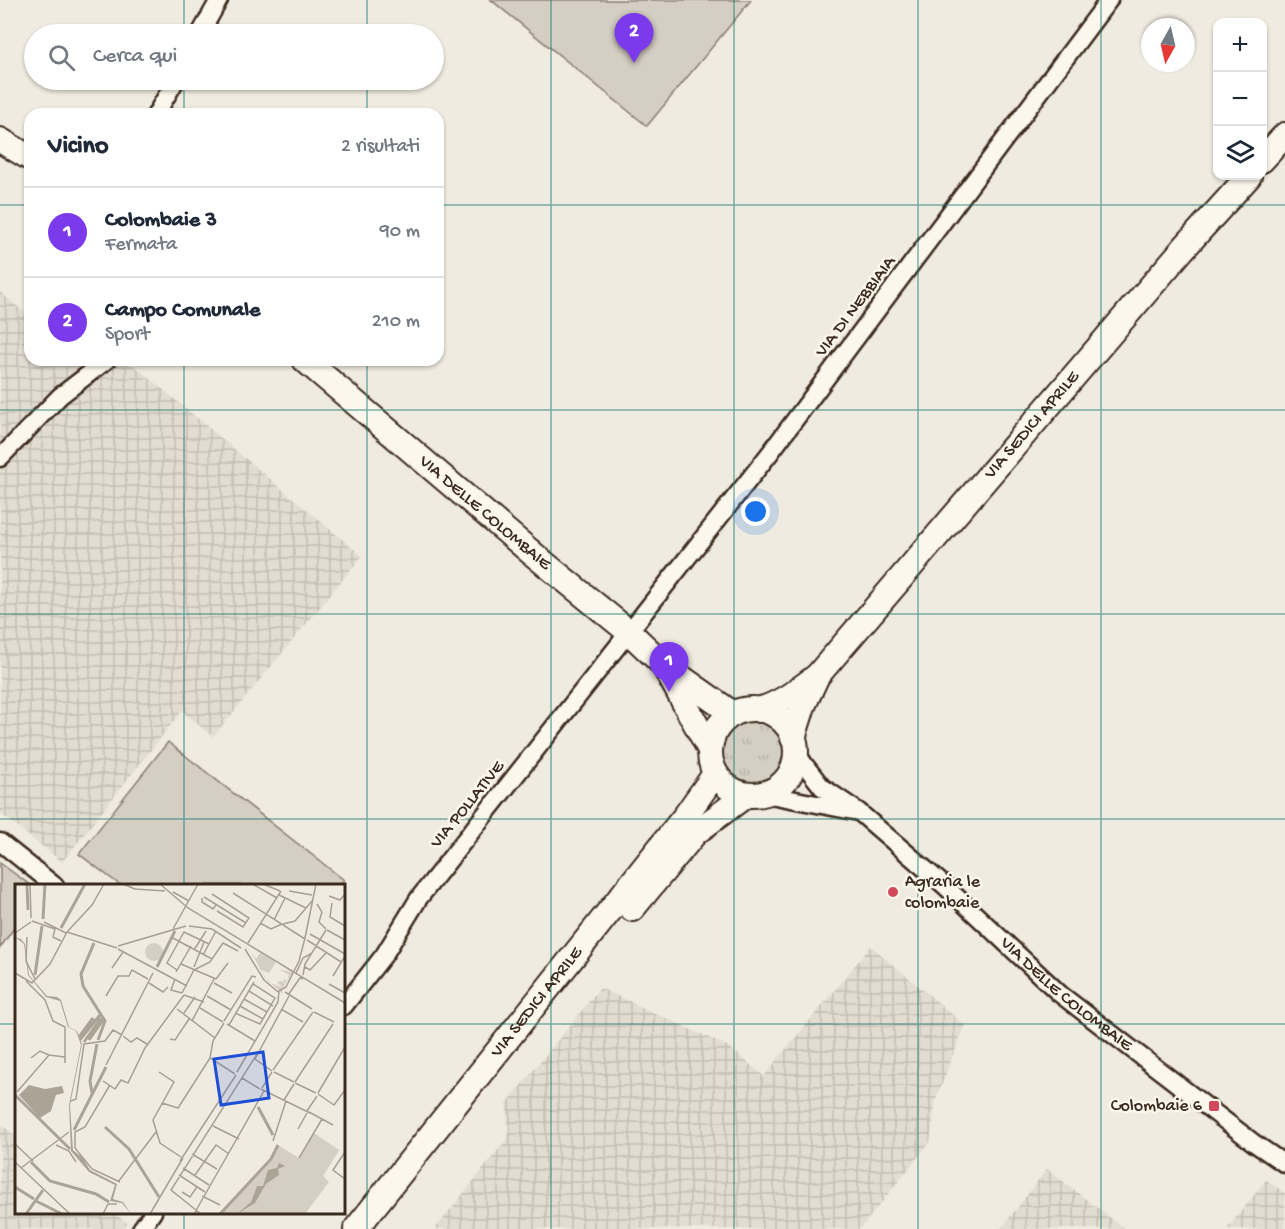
<!DOCTYPE html>
<html lang="it">
<head>
<meta charset="utf-8">
<style>
	:root { --surface:#fff; --page:#f6f6f7; --text:#1f2937; --muted:#747a83; --line:#e0e1e3; --accent:#7c3aed }
	body { margin:0; font-family:"Gochi Hand",sans-serif; background:var(--page); color:var(--text) }
	.controls { position:absolute; right:18px; top:18px; display:grid; overflow:hidden; border-radius:12px; box-shadow:0 2px 4px #0004 }
	.controls button { width:54px; height:54px; display:grid; place-items:center; padding:0; border:0; border-bottom:2px solid var(--line); background:var(--surface); color:var(--text); font:30px sans-serif }
	.compass { position:absolute; left:1141px; top:18px; width:54px; height:54px; border-radius:50%; background:var(--surface); box-shadow:0 2px 4px #0004; rotate:188deg }
	.you { position:absolute; left:756px; top:512px; width:21px; height:21px; margin:-15px; border:4px solid #fff; border-radius:50%; background:#1a73e8; box-shadow:0 0 0 9px #1a73e833 }
	.badge { display:grid; place-items:center; width:39px; height:39px; border-radius:50%; background:var(--accent); color:#fff; font-size:20px; font-weight:700 }
	.pin { position:absolute; translate:-50% -50px; filter:drop-shadow(0 2px 3px #0008) }
	.pin::after { content:''; position:absolute; top:32px; width:21px; height:18px; background:inherit; clip-path:polygon(0 0,100% 0,50% 100%) }
	.list { margin:0; padding:0; list-style:none }
	h2 { display:flex; justify-content:space-between; align-items:center; height:78px; margin:0; padding:0 24px; font-size:26px }
	h2 small { font-size:20px; font-weight:400; color:var(--muted) }
	.list li { display:grid; grid-template-columns:39px 1fr auto; gap:18px; align-items:center; box-sizing:border-box; height:90px; padding:0 24px; border-top:2px solid var(--line) }
	.list b { display:block; font-size:22px; white-space:nowrap }
	.list p { margin:0; font-size:20px; white-space:nowrap; color:var(--muted) }
	.list em { font-size:20px; font-style:normal; color:var(--muted) }
	.icon { flex:none; width:33px; height:33px; fill:none; stroke:currentColor; stroke-width:2; stroke-linecap:round; stroke-linejoin:round }
	.map { position:relative; flex:none; width:1285px; height:1229px; overflow:hidden }
	.search { position:absolute; background:var(--surface); box-shadow:0 2px 4px #0004; left:24px; top:24px; width:420px; height:66px; display:flex; align-items:center; gap:15px; box-sizing:border-box; padding:0 21px; border-radius:33px; color:var(--muted); font-size:22px }
	.panel { position:absolute; background:var(--surface); box-shadow:0 2px 4px #0004; left:24px; top:108px; width:420px; height:258px; border-radius:18px }
	.map>svg:first-child { display:block }
	.industrial { fill:url(#industrial-grid) }
	.grass { fill:url(#grass-tufts); stroke:#887c70; stroke-width:1.5 }
	.pitch { fill:#d5cec3; stroke:#887c70; stroke-width:1.5 }
	.lines { fill:none; stroke-linecap:round; stroke-linejoin:round }
	.street-casing { stroke:#3b2a1e; stroke-width:21 }
	.secondary-casing { stroke:#3b2a1e; stroke-width:28 }
	.street { stroke:#fbf7ec; stroke-width:16 }
	.secondary { stroke:#fbf7ec; stroke-width:24 }
	.grid { fill:none; stroke:#0f766e; stroke-width:1.5; stroke-opacity:0.55 }
	.poi-dot { fill:#d1495b; stroke:#fbf7ec; stroke-width:2 }
	.labels { text-anchor:middle; dominant-baseline:central; stroke-width:5; stroke-linejoin:round; paint-order:stroke }
	.street-label { font-size:18px; fill:#3b2a1e; stroke:#fbf7ec }
	.poi-label { font-size:18px; fill:#3b2a1e; stroke:#fbf7ec; text-anchor:start }
	.inset-river { fill:none; stroke:#aca397; stroke-width:3 }
	.inset-road { fill:none; stroke:#a89e92; stroke-width:1.5 }
	.view { fill:#1d4ed8; fill-opacity:0.15; stroke:#1d4ed8; stroke-width:3 }
	.inset-edge { fill:none; stroke:#3b2a1e; stroke-width:3 }
</style>
</head>
<body>
<div class="map">
<svg width="1285" height="1229" viewBox="0 0 1285 1229">
	<defs>
		<pattern id="industrial-grid" width="8" height="8" patternUnits="userSpaceOnUse" patternTransform="scale(1.5)"><rect width="8" height="8" fill="#e2dcd1"/><path d="M0 4h8M4 0v8" fill="none" stroke="#c3bdb3"/></pattern>
		<pattern id="grass-tufts" width="24" height="20" patternUnits="userSpaceOnUse" patternTransform="scale(1.5)"><rect width="24" height="20" fill="#d5cec3"/><path d="M3 7l-1-3M5 7V3M7 7l1-3M15 17l-1-3M17 17v-4M19 17l1-3" fill="none" stroke="#b8b1a7"/></pattern>
	</defs>
	<rect width="100%" height="100%" fill="#f0ebe0"/>
	<filter id="ink" filterUnits="userSpaceOnUse"><feTurbulence type="fractalNoise" baseFrequency=".0167" numOctaves="2"/><feDisplacementMap in="SourceGraphic" scale="12" xChannelSelector="R" yChannelSelector="G"/><feConvolveMatrix kernelMatrix="1 2 1 2 8 2 1 2 1" color-interpolation-filters="sRGB"/></filter>
	<g filter="url(#ink)">
		<path class="industrial" d="M 0,292 L 30,317 L 30,360 L 102,360 L 135,366 L 362,556 L 213,737 L 182,711 L 62,862 L 0,813 Z
			M 871,946 L 965,1025 L 936,1099 L 930,1142 L 860,1229 L 435,1229 L 508,1138 L 507,1103 L 600,988 L 729,1047 L 764,1076 Z
			M 0,1124 L 16,1136 L 16,1212 L 114,1213 L 127,1223 L 123,1229 L 0,1229 Z
			M 1047,1169 L 1125,1229 L 1001,1229 Z
			M 1266,1180 L 1285,1193 L 1285,1229 L 1227,1229 Z"/>
		<path class="grass" d="M718 752a35 35 0 1 1 70 0a35 35 0 1 1-70 0Z"/>
		<path class="pitch" d="M 491,0 L 751,0 L 647,126 Z
			M 168,742 L 344,880 L 339,885 L 120,885 L 79,854 Z
			M 0,863 L 30,885 L 16,886 L 16,925 L 0,948 Z"/>
		<g class="lines">
			<g class="street-casing">
				<g id="street">
					<path d="M 200,34 L 219,0"/>
					<path d="M 156,114 L 176,80"/>
					<path d="M 0,458 L 60,396 L 107,360"/>
					<path id="s1" d="M 797,753 L 804,764 L 822,787 L 859,812 L 945,886 L 1060,994 L 1254,1143 L 1285,1164"/>
					<path d="M 765,794 L 853,811"/>
					<path d="M 0,842 L 55,886"/>
					<path d="M 344,1006 L 384,955 L 419,898 L 770,453 L 1109,0"/>
					<path d="M 141,1229 L 153,1212"/>
				</g>
			</g>
			<g class="secondary-casing">
				<g id="secondary">
					<path d="M 0,140 L 30,158"/>
					<path d="M 1262,160 L 1285,135"/>
					<path id="s2" d="M 305,360 L 533,554 L 629,632 L 665,666 L 733,714"/>
					<path d="M 667,671 L 710,750"/>
					<circle cx="753" cy="752" r="43"/>
					<path id="s3" d="M 759,710 C 782,703 798,690 817,676 L 1183,249 L 1249,176"/>
					<path d="M 793,738 L 803,706 L 816,678"/>
					<path d="M 632,909 L 695,833 L 746,795"/>
					<path id="s4" d="M 356,1229 L 686,815 L 715,774"/>
				</g>
			</g>
			<use href="#street" class="street"/>
			<use href="#secondary" class="secondary"/>
		</g>
	</g>
	<path class="grid" d="M 184,0 L 184,34M 367,0 L 367,34M 551,0 L 551,1229M 734,0 L 734,1229M 918,0 L 918,1229M 1101,0 L 1101,1229M 184,80 L 184,114M 367,80 L 367,114M 0,205 L 30,205M 438,205 L 1285,205M 184,360 L 184,886M 367,360 L 367,1229M 0,410 L 1285,410M 0,614 L 1285,614M 0,819 L 1285,819M 0,1024 L 16,1024M 344,1024 L 1285,1024M 184,1212 L 184,1229"/>
	<g class="poi-dot">
		<circle cx="893" cy="892" r="6"/>
		<rect x="1208" y="1100" width="12" height="12" rx="3"/>
	</g>
	<g class="labels">
		<g class="street-label">
			<text transform="translate(856 307) rotate(-53)">VIA DI NEBBIAIA</text>
			<text stroke="none"><textPath href="#s3" startOffset="398">VIA SEDICI APRILE</textPath></text>
			<text stroke="none"><textPath href="#s2" startOffset="236">VIA DELLE COLOMBAIE</textPath></text>
			<text transform="translate(468 805) rotate(-51)">VIA POLLATIVE</text>
			<text stroke="none"><textPath href="#s1" startOffset="363">VIA DELLE COLOMBAIE</textPath></text>
			<text stroke="none"><textPath href="#s4" startOffset="290">VIA SEDICI APRILE</textPath></text>
		</g>
		<g class="poi-label">
			<text x="905" y="882">Agraria le<tspan x="905" dy="21">colombaie</tspan></text>
			<text x="1202" y="1106" text-anchor="end">Colombaie 6</text>
		</g>
	</g>
	<g transform="translate(15 884)">
		<rect width="330" height="330" fill="#f0ebe0"/>
		<path d="M 232,61 L 278,88 L 267,105 L 268,110 L 250,94 L 236,68 L 241,75 L 245,69 ZM 261,78 L 276,88 L 264,85 L 274,91 L 272,97 L 268,95 L 270,100 L 267,97 L 262,98 L 268,104 L 253,98 L 246,86 L 254,89 ZM 299,249 L 324,266 L 308,292 L 314,298 L 290,330 L 206,330 L 256,275 L 263,261 L 284,274 Z" fill="#d5cec3" fill-rule="evenodd"/>
		<path d="M130 68a9 9 0 1 1 18 0a9 9 0 1 1-18 0ZM 309,257 L 324,266 L 308,292 L 312,297 L 305,295 L 273,330 L 260,330 L 259,324 L 267,316 L 272,320 L 301,291 L 297,283 Z" fill="#d5cec3"/>
		<path d="M 0,53 L 6,55 L 10,60 L 14,91 L 32,112 L 42,113 L 46,116 L 54,143 L 62,147 L 67,160 L 55,221 L 58,266 L 68,274 L 75,286 L 102,300 L 98,315 L 108,318 L 116,330 L 107,319 L 95,317 L 100,301 L 74,288 L 56,267 L 54,221 L 66,161 L 61,147 L 53,143 L 45,117 L 31,113 L 13,91 L 9,60 ZM 14,201 L 30,205 L 47,202 L 49,209 L 41,211 L 36,227 L 25,234 L 4,211 ZM 264,279 L 270,282 L 263,285 L 264,291 L 251,300 L 240,319 L 222,330 L 236,318 L 242,302 L 248,302 L 253,286 L 262,284 Z" fill="#aca397"/>
		<path class="inset-river" d="M 12,1 L 13,26M 28,35 L 30,0M 46,44 L 70,0M 79,59 L 66,90 L 68,102 L 90,137 L 83,156M 142,83 L 160,47M 20,91 L 27,42M 68,152 L 85,131M 64,153 L 78,134M 65,156 L 80,135M 74,156 L 88,136M 69,158 L 86,134M 77,209 L 75,197 L 82,160M 0,211 L 55,265M 243,223 L 258,251M 90,243 L 114,265 L 144,313M 59,246 L 91,183M 16,278 L 35,297 L 81,310 L 94,318M 0,303 L 19,315M 21,317 L 47,330M 11,330 L 28,306M 205,330 L 256,275 L 263,261"/>
		<path class="inset-road" d="M 15,0 L 16,34M 108,0 L 120,5 L 150,7M 145,0 L 173,24 L 330,119M 248,0 L 265,7M 239,1 L 262,14M 274,7 L 297,11M 158,8 L 174,17M 218,9 L 290,55M 197,10 L 234,34 L 228,43 L 202,27M 264,11 L 291,24M 314,12 L 325,16 L 330,10M 189,13 L 231,39M 187,14 L 187,18 L 198,25 L 201,21M 317,19 L 315,33 L 330,42M 302,20 L 307,28 L 304,38 L 311,45M 259,36 L 270,14M 17,37 L 40,45 L 38,53 L 46,57M 29,38 L 51,49M 245,39 L 256,45 L 267,40M 268,40 L 280,37 L 297,17M 174,42 L 197,45 L 226,64M 158,45 L 183,0M 312,46 L 330,56M 52,48 L 77,21 L 89,0M 52,48 L 102,64M 0,49 L 16,38M 295,50 L 330,70M 12,53 L 11,77 L 20,95M 156,53 L 197,75M 290,54 L 301,0M 292,56 L 326,78M 233,59 L 266,7M 103,62 L 171,42M 103,65 L 172,102M 230,65 L 249,96 L 263,108M 179,66 L 191,47M 188,71 L 201,47M 166,80 L 201,95M 179,83 L 189,58M 290,83 L 295,86 L 312,68M 97,84 L 108,68M 162,86 L 152,79 L 169,48 L 194,60M 179,86 L 195,78 L 208,59 L 223,67M 161,88 L 176,62M 0,89 L 17,99 L 35,80 L 52,48M 281,89 L 288,74 L 297,69M 288,91 L 290,80 L 311,46M 318,92 L 330,72M 160,95 L 156,106 L 167,109M 201,95 L 213,79M 11,97 L 30,116 L 38,137 L 50,143 L 50,179M 134,99 L 148,108 L 153,103M 199,99 L 217,109M 314,100 L 330,109M 234,107 L 258,122M 270,108 L 297,125M 167,109 L 179,86M 169,111 L 189,118M 273,111 L 285,94 L 288,95M 91,112 L 103,92 L 114,92 L 117,86 L 133,95M 192,112 L 216,126M 229,115 L 252,128M 225,122 L 248,135M 185,124 L 208,138M 162,125 L 200,154M 266,125 L 288,138M 299,128 L 319,138M 169,129 L 180,113M 220,129 L 245,140 L 260,114 L 238,100M 177,137 L 199,95M 209,137 L 237,92 L 241,93M 209,139 L 198,157 L 195,174 L 220,190M 212,140 L 240,157M 214,141 L 239,98M 108,152 L 116,158 L 122,154 L 132,160M 155,155 L 160,156 L 174,135M 16,174 L 25,167 L 34,171M 91,181 L 138,89M 258,186 L 298,128M 257,187 L 240,175 L 274,112M 144,188 L 159,198 L 138,236 L 145,259 L 166,273M 222,188 L 263,118 L 264,107 L 271,103 L 284,77 L 290,54M 259,188 L 279,198M 227,194 L 245,205M 88,197 L 100,205 L 106,196 L 113,199 L 130,164 L 169,111M 280,198 L 318,140M 280,199 L 301,209M 95,201 L 70,243 L 60,248 L 60,264 L 77,285 L 105,298M 247,204 L 257,188M 246,205 L 295,229M 2,208 L 34,171 L 50,173M 303,209 L 330,163M 303,210 L 319,221 L 330,206M 269,216 L 279,200M 56,217 L 61,215 L 69,160 L 90,157 L 98,146 L 107,151M 147,219 L 163,224 L 195,174M 292,227 L 302,212M 294,228 L 318,241M 198,242 L 224,255M 283,245 L 292,229M 258,257 L 271,217M 0,260 L 18,277M 41,261 L 54,267 L 61,278M 330,268 L 318,286 L 330,295M 177,270 L 202,285M 284,274 L 307,235M 165,277 L 221,191M 0,278 L 55,330M 6,284 L 54,248M 168,284 L 194,301M 164,291 L 190,308M 180,291 L 201,261 L 214,270M 103,298 L 141,248M 167,308 L 175,313 L 182,303M 187,312 L 205,321M 88,330 L 93,320 L 102,320M 135,330 L 168,274M 179,330 L 249,207M 186,330 L 156,306 L 242,170"/>
		<path class="view" d="M 248,168 L 254,214 L 206,221 L 199,175 Z"/>
		<rect width="330" height="330" class="inset-edge"/>
	</g>
</svg>
<div class="controls">
<button>+</button>
<button>−</button>
<button><svg class="icon" aria-label="layers" viewBox="0 0 24 24"><path d="M12 4l9 5-9 5-9-5zM3 14l9 5 9-5"/></svg></button>
</div>
<svg class="compass" viewBox="-18 -18 36 36"><path d="M0-13l5 13h-10z" fill="#e53935"/><path d="M0 13l5-13h-10z" fill="#747a83"/></svg>
<div class="you"></div>
<div class="pin badge" style="left:669px;top:692px">1</div>
<div class="pin badge" style="left:634px;top:63px">2</div>
<div class="search"><svg class="icon" aria-label="search" viewBox="0 0 24 24"><circle cx="10" cy="10" r="6"/><path d="M15 15l6 6"/></svg>Cerca qui</div>
<section class="panel">
<h2>Vicino<small>2 risultati</small></h2>
<ul class="list">
<li><span class="badge">1</span><div><b>Colombaie 3</b><p>Fermata</p></div><em>90 m</em></li>
<li><span class="badge">2</span><div><b>Campo Comunale</b><p>Sport</p></div><em>210 m</em></li>
</ul>
</section>
</div>
</body>
</html>
